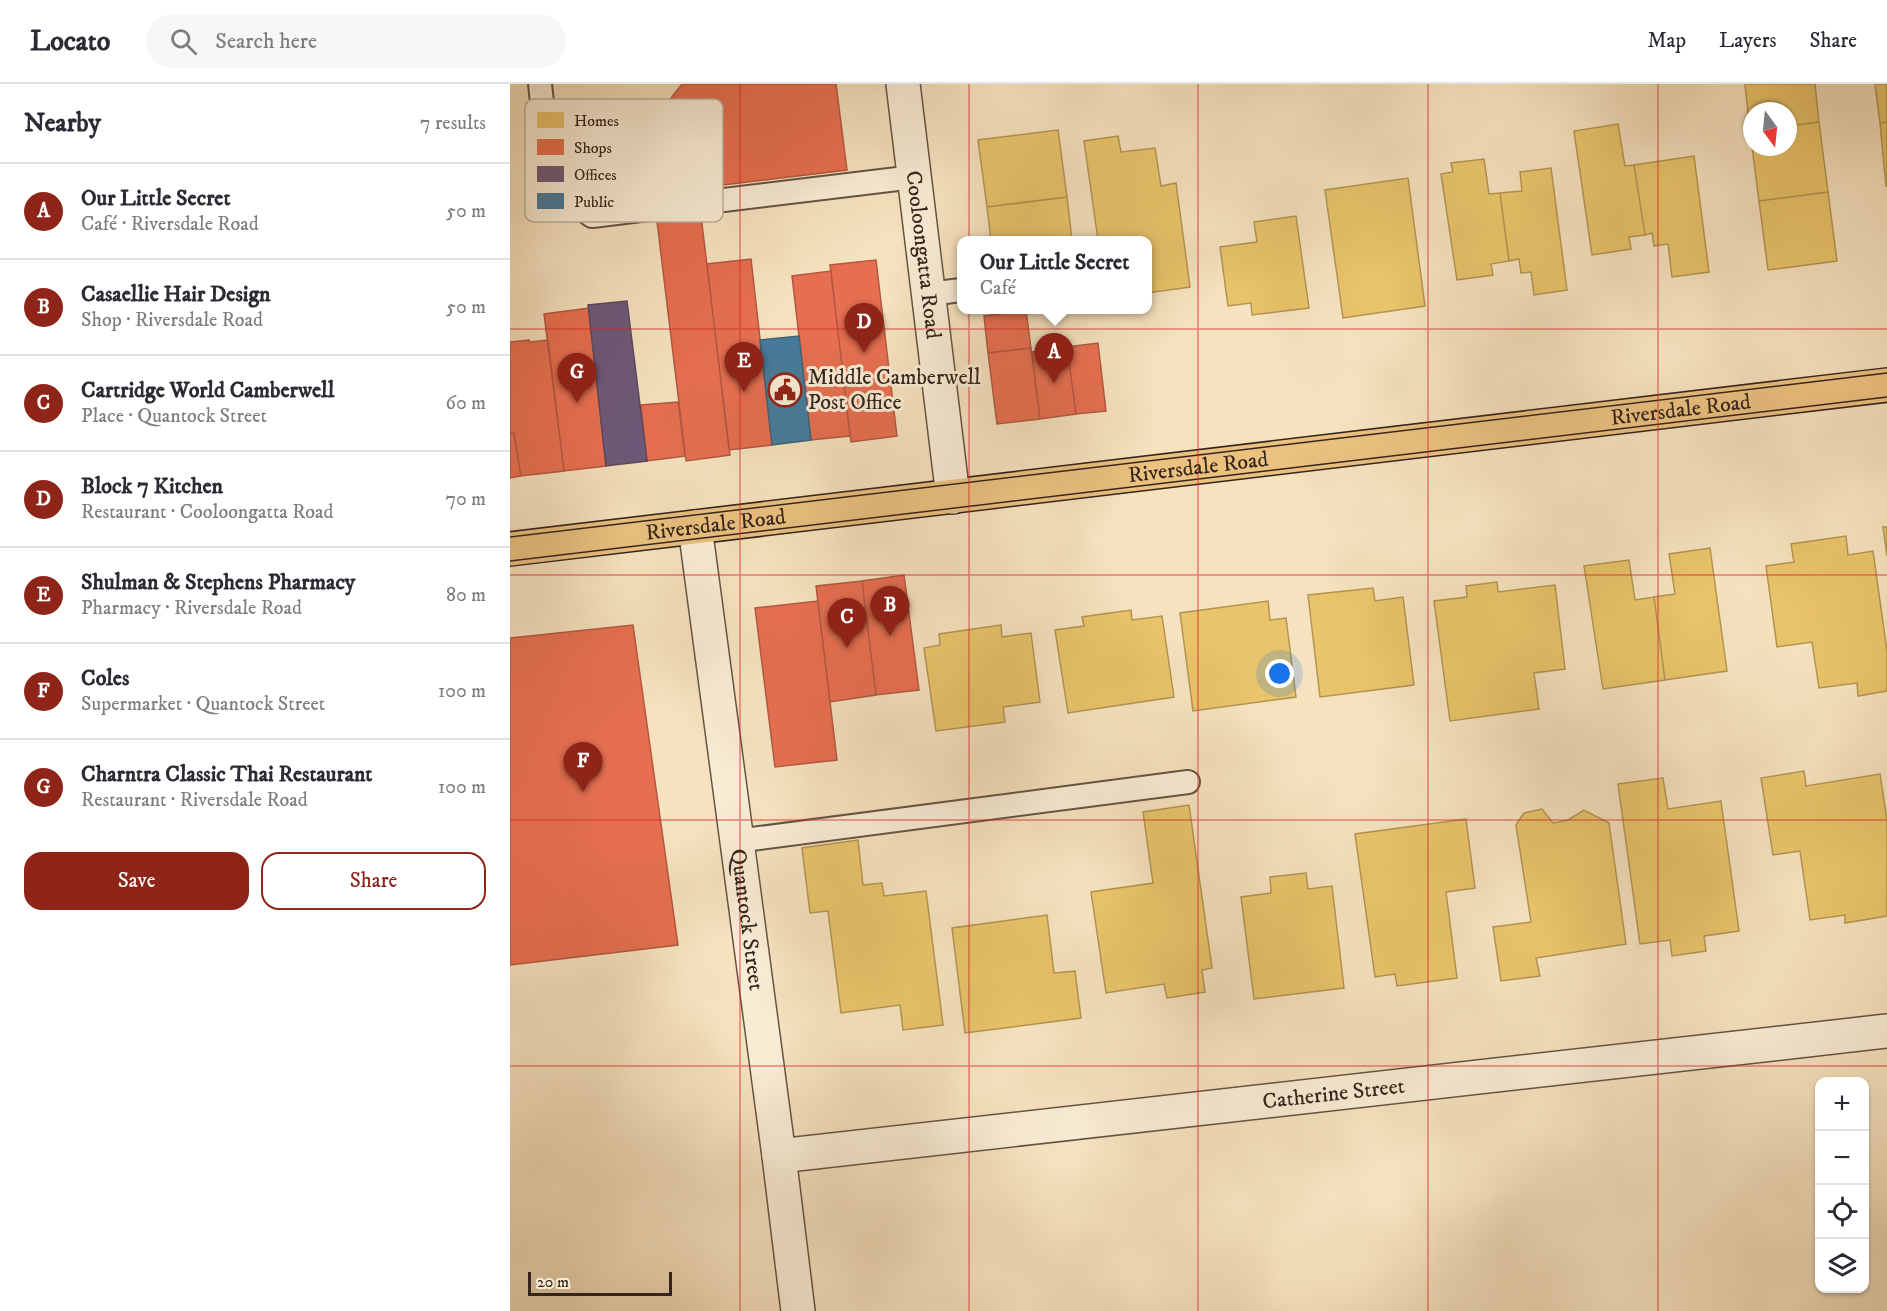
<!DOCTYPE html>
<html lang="en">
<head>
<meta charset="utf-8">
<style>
	:root { --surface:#fff; --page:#f7f7f7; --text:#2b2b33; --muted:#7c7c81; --line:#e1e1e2; --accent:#8f2418 }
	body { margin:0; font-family:"IM FELL DW Pica",serif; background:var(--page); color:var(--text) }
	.controls { position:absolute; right:18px; bottom:18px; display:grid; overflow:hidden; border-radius:12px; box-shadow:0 2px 4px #0004 }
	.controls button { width:54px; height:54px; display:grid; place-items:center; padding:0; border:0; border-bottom:2px solid var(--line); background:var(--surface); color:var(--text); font:30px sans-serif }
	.compass { position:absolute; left:1233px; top:18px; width:54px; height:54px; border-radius:50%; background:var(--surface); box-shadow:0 2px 4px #0004; rotate:165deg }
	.scale { position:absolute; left:18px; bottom:15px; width:144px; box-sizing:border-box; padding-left:6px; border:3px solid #35241b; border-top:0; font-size:16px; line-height:21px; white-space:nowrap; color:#35241b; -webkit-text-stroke:4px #f9ecd5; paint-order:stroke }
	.you { position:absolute; left:770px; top:590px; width:21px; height:21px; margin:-15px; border:4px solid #fff; border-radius:50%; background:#1a73e8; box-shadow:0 0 0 9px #1a73e833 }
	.badge { display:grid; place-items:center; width:39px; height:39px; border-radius:50%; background:var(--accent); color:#fff; font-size:20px; font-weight:700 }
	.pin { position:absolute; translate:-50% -50px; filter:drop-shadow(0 2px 3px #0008) }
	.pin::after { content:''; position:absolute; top:32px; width:21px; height:18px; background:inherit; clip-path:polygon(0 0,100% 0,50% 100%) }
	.popup { position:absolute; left:447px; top:152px; width:195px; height:78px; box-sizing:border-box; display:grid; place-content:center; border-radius:12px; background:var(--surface); filter:drop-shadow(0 2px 4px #0005); font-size:20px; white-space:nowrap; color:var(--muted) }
	.popup b { font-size:22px; color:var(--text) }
	.popup::after { content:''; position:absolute; left:50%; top:100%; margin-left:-12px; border:12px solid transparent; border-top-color:var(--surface) }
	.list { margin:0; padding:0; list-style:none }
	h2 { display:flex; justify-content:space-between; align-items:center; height:78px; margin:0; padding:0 24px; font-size:26px }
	h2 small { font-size:20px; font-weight:400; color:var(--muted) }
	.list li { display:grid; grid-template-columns:39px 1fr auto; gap:18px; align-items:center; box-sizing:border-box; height:96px; padding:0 24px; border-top:2px solid var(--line) }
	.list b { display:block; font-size:22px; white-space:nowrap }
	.list p { margin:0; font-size:20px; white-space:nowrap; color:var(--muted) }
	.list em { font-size:20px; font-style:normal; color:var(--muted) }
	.actions { display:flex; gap:12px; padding:18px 24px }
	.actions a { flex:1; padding:14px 0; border:2px solid var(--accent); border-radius:18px; text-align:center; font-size:21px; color:var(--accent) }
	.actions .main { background:var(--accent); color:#fff }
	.icon { flex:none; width:33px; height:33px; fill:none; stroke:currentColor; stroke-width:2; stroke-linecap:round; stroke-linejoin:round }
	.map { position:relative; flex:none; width:1377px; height:1227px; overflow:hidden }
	header { display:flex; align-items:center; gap:36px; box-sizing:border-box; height:84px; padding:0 30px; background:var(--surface); border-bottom:2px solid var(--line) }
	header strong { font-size:28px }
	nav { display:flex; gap:33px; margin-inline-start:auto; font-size:21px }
	.search { width:420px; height:54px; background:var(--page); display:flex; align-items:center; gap:15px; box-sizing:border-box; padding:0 21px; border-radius:33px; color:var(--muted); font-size:22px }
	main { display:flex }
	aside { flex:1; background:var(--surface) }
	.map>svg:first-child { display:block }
	.homes { fill:#e9c46a; stroke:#b39452; stroke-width:1.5 }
	.shops { fill:#e76f51; stroke:#b25841; stroke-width:1.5 }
	.offices { fill:#6d597a; stroke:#5c495e; stroke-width:1.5 }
	.public { fill:#457b9d; stroke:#406176; stroke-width:1.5 }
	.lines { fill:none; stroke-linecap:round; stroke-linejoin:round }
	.lane-casing { stroke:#655444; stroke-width:26 }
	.street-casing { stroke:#655444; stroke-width:36 }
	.primary-casing { stroke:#35241b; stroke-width:36 }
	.lane { stroke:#f9ecd5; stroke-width:22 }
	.street { stroke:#f9ecd5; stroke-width:33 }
	.primary { stroke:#ebc180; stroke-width:33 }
	.tram { stroke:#35241b; stroke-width:1.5 }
	.grid { fill:none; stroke:#d62828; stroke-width:1.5; stroke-opacity:0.55 }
	.labels { text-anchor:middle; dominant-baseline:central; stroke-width:6; stroke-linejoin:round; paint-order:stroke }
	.street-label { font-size:22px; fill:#35241b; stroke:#f9ecd5 }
	.poi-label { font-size:22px; fill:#35241b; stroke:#f9ecd5; text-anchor:start }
	.key { fill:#f9ecd5; stroke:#beb09d; stroke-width:1.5 }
	.key-label { font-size:16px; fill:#35241b }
</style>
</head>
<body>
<header>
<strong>Locato</strong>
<div class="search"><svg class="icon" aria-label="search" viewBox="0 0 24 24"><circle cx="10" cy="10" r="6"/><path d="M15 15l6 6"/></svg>Search here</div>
<nav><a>Map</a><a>Layers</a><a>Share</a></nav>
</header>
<main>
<aside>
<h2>Nearby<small>7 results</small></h2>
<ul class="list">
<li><span class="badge">A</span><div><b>Our Little Secret</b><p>Café · Riversdale Road</p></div><em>50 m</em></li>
<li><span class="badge">B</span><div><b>Casaellie Hair Design</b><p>Shop · Riversdale Road</p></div><em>50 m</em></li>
<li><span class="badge">C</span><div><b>Cartridge World Camberwell</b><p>Place · Quantock Street</p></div><em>60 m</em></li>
<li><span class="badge">D</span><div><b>Block 7 Kitchen</b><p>Restaurant · Cooloongatta Road</p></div><em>70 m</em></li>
<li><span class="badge">E</span><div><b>Shulman &amp; Stephens Pharmacy</b><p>Pharmacy · Riversdale Road</p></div><em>80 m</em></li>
<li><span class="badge">F</span><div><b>Coles</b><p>Supermarket · Quantock Street</p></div><em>100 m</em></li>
<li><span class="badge">G</span><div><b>Charntra Classic Thai Restaurant</b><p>Restaurant · Riversdale Road</p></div><em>100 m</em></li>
</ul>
<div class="actions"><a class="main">Save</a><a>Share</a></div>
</aside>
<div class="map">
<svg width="1377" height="1227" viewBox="0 0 1377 1227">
	<rect width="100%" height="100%" fill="#f6e2bf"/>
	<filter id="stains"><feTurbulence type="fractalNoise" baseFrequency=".00333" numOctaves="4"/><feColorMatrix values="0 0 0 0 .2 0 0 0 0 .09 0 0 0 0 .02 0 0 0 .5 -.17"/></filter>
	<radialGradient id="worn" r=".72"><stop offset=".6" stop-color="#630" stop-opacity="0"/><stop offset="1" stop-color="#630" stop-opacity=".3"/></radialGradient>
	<path class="homes" d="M 1235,0 L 1305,0 L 1309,38 L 1278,42 L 1278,27 L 1242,27 L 1242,46 L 1240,47 Z
		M 1365,0 L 1377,0 L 1377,38 L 1370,39 Z
		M 1309,38 L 1318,108 L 1249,117 L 1242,63 L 1278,63 L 1278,42 Z
		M 1377,38 L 1377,102 L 1376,102 L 1370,39 Z
		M 1108,40 L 1115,82 L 1124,81 L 1135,151 L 1119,153 L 1121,165 L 1082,171 L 1064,47 Z
		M 548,46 L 557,113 L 477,123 L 468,56 Z
		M 608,52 L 611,68 L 645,64 L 651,102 L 666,99 L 680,203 L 637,209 L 637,156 L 588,156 L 574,57 Z
		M 1184,72 L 1199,188 L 1162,193 L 1158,160 L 1144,162 L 1142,149 L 1135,151 L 1124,81 Z
		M 974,75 L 979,110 L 990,109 L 999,177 L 981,180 L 983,191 L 947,196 L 931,90 L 943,88 L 941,79 Z
		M 1041,84 L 1057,206 L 1024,211 L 1021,188 L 1011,189 L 1009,175 L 999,177 L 990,109 L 1012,107 L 1010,88 Z
		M 898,94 L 915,222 L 833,234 L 815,106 Z
		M 1318,108 L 1327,177 L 1258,186 L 1249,117 Z
		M 557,113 L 562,156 L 481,156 L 477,123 Z
		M 786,132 L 799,224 L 742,231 L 741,219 L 718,222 L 710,163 L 747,158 L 744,138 Z
		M 1373,443 L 1377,443 L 1377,472 Z
		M 1336,452 L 1338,471 L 1363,467 L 1377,567 L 1377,607 L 1348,612 L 1347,599 L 1309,604 L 1302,558 L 1267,563 L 1256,482 L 1284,478 L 1281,460 Z
		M 1200,464 L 1217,587 L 1155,596 L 1144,513 L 1165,510 L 1159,470 Z
		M 1119,476 L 1125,516 L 1144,513 L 1155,596 L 1093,605 L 1074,482 Z
		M 987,498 L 988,508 L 1045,501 L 1055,585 L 1024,589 L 1029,625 L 940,637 L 924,517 L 957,513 L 956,502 Z
		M 863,504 L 865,517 L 893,513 L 904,601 L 810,613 L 798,511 Z
		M 758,517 L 760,536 L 776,534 L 786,613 L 683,627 L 670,529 Z
		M 621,526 L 622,536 L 652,532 L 664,613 L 558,629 L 545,546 L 574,542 L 572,533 Z
		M 491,541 L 492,553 L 521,549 L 530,618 L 493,623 L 495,638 L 426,647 L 414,564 L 430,561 L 429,550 Z
		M 1294,687 L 1296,702 L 1370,690 L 1377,736 L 1377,832 L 1335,839 L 1335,831 L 1300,836 L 1290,767 L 1263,771 L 1251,694 Z
		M 1153,694 L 1158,725 L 1211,717 L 1229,847 L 1194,852 L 1196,867 L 1162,872 L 1160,856 L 1130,860 L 1108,700 Z
		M 679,721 L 702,884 L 692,886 L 695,908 L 657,914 L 654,900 L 596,909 L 581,808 L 643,799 L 633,728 Z
		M 1032,725 L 1043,739 L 1058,736 L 1074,726 L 1099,739 L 1116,860 L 1026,874 L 1030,892 L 991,897 L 983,843 L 1021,838 L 1006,741 L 1014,729 Z
		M 956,735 L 965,804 L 936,808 L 947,894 L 887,902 L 885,890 L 865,893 L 845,750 Z
		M 348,756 L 353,801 L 372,799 L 374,812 L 416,807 L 433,941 L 393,946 L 390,921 L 331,929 L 318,827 L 300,829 L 292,764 Z
		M 796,789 L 798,805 L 822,802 L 834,904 L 744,915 L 731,813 L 761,809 L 760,793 Z
		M 537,831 L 544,889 L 565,887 L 571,934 L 455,949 L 442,844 Z"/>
	<path class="shops" d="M 172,0 L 326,0 L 337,86 L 115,113 L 109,70 L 127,46 L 137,45 Z
		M 191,132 L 220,371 L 176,377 L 147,137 Z
		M 241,175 L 262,361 L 219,366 L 197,180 Z
		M 366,176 L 387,352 L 341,358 L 320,181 Z
		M 321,187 L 340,352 L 301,356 L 282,192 Z
		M 79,224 L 96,382 L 54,387 L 34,230 Z
		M 516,226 L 521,264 L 478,269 L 474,232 Z
		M 19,256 L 20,258 L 38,256 L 54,387 L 11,392 L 4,349 L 0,349 L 0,258 Z
		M 588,259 L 596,327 L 566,330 L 557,263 Z
		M 557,263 L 566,330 L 530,335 L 522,268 Z
		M 521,264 L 530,335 L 487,340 L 478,269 Z
		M 168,318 L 175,372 L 137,377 L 131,321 Z
		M 0,349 L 4,349 L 11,392 L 0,394 Z
		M 394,491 L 409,606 L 366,611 L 352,497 Z
		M 352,497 L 366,611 L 320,618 L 306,502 Z
		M 308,517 L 327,676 L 265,683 L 245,524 Z
		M 123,541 L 168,861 L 0,881 L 0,554 Z"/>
	<path class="offices" d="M 117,217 L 137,377 L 96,382 L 78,221 Z"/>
	<path class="public" d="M 289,252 L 301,356 L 262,361 L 250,256 Z"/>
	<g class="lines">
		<g class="lane-casing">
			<path id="lane" d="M 30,0 L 41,102 L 82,132 L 404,93
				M 419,210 L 451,206
				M 227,757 L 678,698"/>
		</g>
		<g class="street-casing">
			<g id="street">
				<path id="s1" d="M 393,0 L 443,413"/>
				<path id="s2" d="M 185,443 L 269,1072 L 288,1227"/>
				<path id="s3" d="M 269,1072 L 1377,947"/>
			</g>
		</g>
		<g class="primary-casing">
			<g id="primary">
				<path id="s4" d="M 0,465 L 1377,301"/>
			</g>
		</g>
		<use href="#lane" class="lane"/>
		<use href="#street" class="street"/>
		<use href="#primary" class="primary"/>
		<path class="tram" d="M 0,453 L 1377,289
			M 0,477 L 1377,313"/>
	</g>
	<path class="grid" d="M 230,0 L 230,1227M 459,0 L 459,1227M 688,0 L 688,1227M 918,0 L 918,1227M 1148,0 L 1148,1227M 0,245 L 1377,245M 0,491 L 1377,491M 0,736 L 1377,736M 0,982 L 1377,982"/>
	<defs>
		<g id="civic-ring" transform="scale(1.725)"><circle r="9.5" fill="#f9ecd5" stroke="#8f2418" stroke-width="1.5"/><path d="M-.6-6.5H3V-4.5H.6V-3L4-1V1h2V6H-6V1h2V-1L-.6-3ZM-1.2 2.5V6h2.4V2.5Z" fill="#8f2418"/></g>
	</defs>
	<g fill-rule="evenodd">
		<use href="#civic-ring" x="275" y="306"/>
	</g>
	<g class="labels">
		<g class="street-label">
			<text stroke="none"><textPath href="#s1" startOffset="172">Cooloongatta Road</textPath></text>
			<text stroke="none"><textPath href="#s4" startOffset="1179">Riversdale Road</textPath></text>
			<text stroke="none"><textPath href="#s4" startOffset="693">Riversdale Road</textPath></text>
			<text stroke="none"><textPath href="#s4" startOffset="207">Riversdale Road</textPath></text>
			<text stroke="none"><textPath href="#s2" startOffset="396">Quantock Street</textPath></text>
			<text stroke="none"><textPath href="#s3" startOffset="558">Catherine Street</textPath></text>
		</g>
		<g class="poi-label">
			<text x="298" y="293">Middle Camberwell<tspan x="298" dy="25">Post Office</tspan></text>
		</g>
	</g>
	<rect x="15" y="15" width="198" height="123" rx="9" class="key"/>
	<rect x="27" y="28" width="27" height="16" fill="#e9c46a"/>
	<rect x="27" y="55" width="27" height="16" fill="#e76f51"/>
	<rect x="27" y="82" width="27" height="16" fill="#6d597a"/>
	<rect x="27" y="109" width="27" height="16" fill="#457b9d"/>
	<g class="key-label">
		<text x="64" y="42">Homes</text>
		<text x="64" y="69">Shops</text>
		<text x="64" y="96">Offices</text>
		<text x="64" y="123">Public</text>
	</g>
	<rect width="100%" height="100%" filter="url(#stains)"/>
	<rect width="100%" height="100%" fill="url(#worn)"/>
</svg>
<div class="controls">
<button>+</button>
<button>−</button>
<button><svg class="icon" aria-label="locate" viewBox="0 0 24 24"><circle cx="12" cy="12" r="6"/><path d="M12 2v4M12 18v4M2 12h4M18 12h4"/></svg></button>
<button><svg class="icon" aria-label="layers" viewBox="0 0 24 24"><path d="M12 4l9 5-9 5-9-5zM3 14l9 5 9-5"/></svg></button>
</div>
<svg class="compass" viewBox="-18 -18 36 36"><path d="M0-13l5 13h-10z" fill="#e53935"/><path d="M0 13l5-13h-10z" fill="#7c7c81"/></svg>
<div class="scale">20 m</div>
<div class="you"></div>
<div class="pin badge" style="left:544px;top:299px">A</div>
<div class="popup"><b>Our Little Secret</b>Café</div>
<div class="pin badge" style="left:380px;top:552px">B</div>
<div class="pin badge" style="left:337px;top:564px">C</div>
<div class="pin badge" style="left:354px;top:269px">D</div>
<div class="pin badge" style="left:234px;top:308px">E</div>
<div class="pin badge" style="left:73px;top:708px">F</div>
<div class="pin badge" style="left:67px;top:319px">G</div>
</div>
</main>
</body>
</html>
